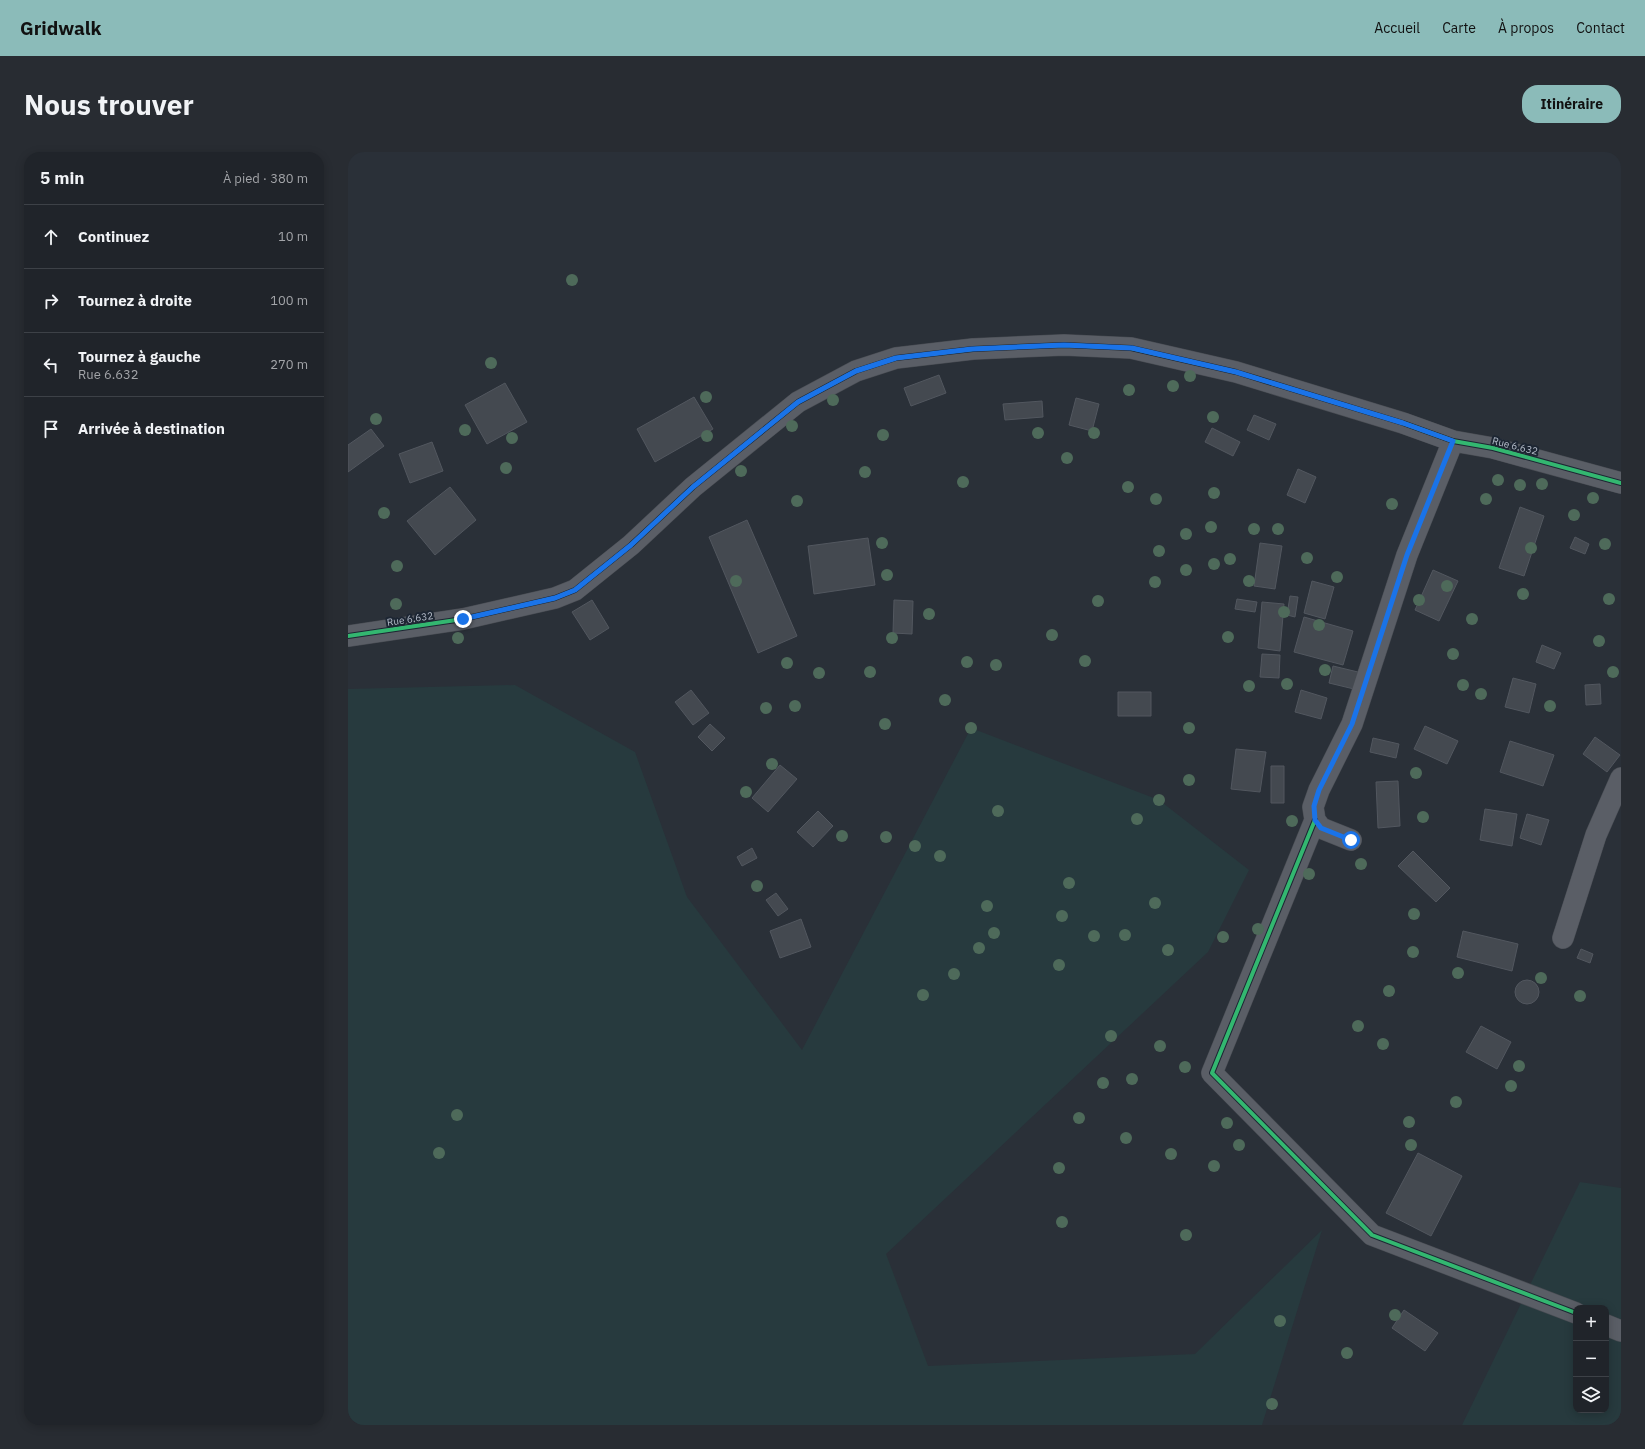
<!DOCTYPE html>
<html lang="fr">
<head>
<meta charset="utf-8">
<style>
	:root { --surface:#20242a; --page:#282c32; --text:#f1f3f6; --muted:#a2a4a8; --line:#3d4147; --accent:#8bbbb9 }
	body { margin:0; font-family:"IBM Plex Sans",sans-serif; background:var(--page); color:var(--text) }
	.controls { position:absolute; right:12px; bottom:12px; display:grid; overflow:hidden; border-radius:8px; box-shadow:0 2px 10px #0003 }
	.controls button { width:36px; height:36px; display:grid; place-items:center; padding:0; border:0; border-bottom:1px solid var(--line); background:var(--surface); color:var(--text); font:20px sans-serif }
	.stop { position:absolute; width:12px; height:12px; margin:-9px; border:3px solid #1a73e8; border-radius:50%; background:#fff }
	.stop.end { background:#1a73e8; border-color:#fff; box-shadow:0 1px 4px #0008 }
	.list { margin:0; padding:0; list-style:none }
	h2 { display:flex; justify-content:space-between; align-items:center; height:52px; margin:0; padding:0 16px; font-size:17px }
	h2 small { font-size:13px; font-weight:400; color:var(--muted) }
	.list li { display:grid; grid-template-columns:26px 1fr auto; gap:12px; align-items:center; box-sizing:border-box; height:64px; padding:0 16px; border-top:1px solid var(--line) }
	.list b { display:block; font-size:15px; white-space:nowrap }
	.list p { margin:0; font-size:13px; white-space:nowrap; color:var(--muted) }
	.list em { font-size:13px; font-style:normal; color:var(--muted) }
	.icon { flex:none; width:22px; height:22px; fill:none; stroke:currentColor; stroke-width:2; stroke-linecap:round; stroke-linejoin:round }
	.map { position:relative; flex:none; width:1273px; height:1273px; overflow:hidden; border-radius:16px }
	header { display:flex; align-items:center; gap:24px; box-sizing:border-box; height:56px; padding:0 20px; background:var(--accent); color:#111 }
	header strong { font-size:19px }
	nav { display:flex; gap:22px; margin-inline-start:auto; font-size:14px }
	.intro { display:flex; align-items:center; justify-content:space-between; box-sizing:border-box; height:96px; padding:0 24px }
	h1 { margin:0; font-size:28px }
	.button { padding:10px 18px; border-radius:16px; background:var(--accent); color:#111; font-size:14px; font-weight:700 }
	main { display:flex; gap:24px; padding:0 24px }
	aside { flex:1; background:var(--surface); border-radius:16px; box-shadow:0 2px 10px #0003 }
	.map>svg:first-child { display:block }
	.green { fill:#273a3e; fill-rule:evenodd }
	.building { fill:#444950; stroke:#52575f }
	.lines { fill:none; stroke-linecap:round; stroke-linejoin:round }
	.minor-casing { stroke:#484c53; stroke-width:22 }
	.minor { stroke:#5a5e66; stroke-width:21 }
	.cycleway-casing { stroke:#1d2633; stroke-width:6 }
	.cycleway { stroke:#33b770; stroke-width:4 }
	.tree { fill:#4e6a5a }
	.route { stroke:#1a73e8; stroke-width:5 }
	.labels { text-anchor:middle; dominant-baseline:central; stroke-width:4; stroke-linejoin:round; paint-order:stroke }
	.street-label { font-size:10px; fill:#b4bcc9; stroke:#1d2633 }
</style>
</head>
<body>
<header>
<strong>Gridwalk</strong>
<nav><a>Accueil</a><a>Carte</a><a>À propos</a><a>Contact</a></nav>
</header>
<div class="intro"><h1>Nous trouver</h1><a class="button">Itinéraire</a></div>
<main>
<aside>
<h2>5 min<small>À pied · 380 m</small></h2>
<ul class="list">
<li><svg class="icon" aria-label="ahead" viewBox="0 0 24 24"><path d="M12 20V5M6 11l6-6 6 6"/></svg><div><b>Continuez</b></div><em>10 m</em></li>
<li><svg class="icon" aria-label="right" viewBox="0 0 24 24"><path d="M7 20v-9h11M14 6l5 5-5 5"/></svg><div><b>Tournez à droite</b></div><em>100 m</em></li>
<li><svg class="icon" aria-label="left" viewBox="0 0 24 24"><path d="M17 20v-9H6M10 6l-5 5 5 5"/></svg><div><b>Tournez à gauche</b><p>Rue 6.632</p></div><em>270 m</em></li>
<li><svg class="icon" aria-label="arrive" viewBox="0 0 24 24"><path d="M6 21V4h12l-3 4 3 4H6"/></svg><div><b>Arrivée à destination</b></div></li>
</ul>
</aside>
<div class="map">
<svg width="1273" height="1273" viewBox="0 0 1273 1273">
	<rect width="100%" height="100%" fill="#2a3038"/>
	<path class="green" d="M 167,533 L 287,600 L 339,745 L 454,898 L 623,576 L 811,648 L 901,718 L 860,800 L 538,1102 L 580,1214 L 847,1202 L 974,1078 L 914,1273 L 0,1273 L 0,537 Z
		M 1232,1030 L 1273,1036 L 1273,1273 L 1114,1273 ZM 1228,1156 L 1258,1156 L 1258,1258 L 1228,1258 Z"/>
	<path class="building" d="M 591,223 L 598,241 L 563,254 L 556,236 Z
		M 157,231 L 179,270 L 139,292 L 117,253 Z
		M 346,245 L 365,277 L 307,310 L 289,277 Z
		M 728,246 L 751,252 L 744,279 L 721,273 Z
		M 694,249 L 695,265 L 657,268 L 655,252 Z
		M 906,263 L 928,272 L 921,288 L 899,278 Z
		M 864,276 L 892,290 L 885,304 L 857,290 Z
		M 23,277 L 36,294 L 0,320 L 0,293 Z
		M 84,290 L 95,319 L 62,331 L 51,302 Z
		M 950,317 L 968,325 L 957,351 L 939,343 Z
		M 102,335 L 128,368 L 87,403 L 59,369 Z
		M 1172,355 L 1196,364 L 1176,424 L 1151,416 Z
		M 399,368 L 449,484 L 410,501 L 361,385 Z
		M 1227,385 L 1241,392 L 1237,402 L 1222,396 Z
		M 520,386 L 527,433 L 466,442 L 460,394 Z
		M 912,391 L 934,394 L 927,437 L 906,434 Z
		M 1085,418 L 1110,429 L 1091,469 L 1067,458 Z
		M 964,429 L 986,435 L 977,467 L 956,461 Z
		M 942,444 L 950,445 L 947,465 L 939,463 Z
		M 889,447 L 909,450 L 907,460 L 887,457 Z
		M 244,448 L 261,476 L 242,488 L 224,460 Z
		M 546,448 L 565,449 L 564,482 L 545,481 Z
		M 914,450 L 936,452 L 932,499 L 910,496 Z
		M 956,465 L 1005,479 L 995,513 L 946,500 Z
		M 1194,493 L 1213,501 L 1206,517 L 1188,510 Z
		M 914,502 L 932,503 L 931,526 L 912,525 Z
		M 985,514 L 1010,520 L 1006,537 L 981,531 Z
		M 1165,526 L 1188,532 L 1181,561 L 1157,555 Z
		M 1252,532 L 1253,552 L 1238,553 L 1237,533 Z
		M 343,538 L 361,561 L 345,573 L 327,550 Z
		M 953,538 L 979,546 L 973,567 L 947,560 Z
		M 770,540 L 803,540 L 803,564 L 770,564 Z
		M 362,572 L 377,586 L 364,599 L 350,585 Z
		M 1077,574 L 1110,589 L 1099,612 L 1066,597 Z
		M 1247,585 L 1272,603 L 1259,620 L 1235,602 Z
		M 1025,586 L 1051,592 L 1048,606 L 1022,600 Z
		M 1162,589 L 1206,603 L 1195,634 L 1152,620 Z
		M 888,597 L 918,600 L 912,640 L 883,637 Z
		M 432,613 L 449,627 L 420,660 L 404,646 Z
		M 923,614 L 936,614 L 936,651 L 923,651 Z
		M 1050,629 L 1052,674 L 1030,676 L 1028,630 Z
		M 1137,657 L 1169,662 L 1164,694 L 1132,688 Z
		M 470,659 L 485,674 L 465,695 L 449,680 Z
		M 1179,662 L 1201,668 L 1193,693 L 1172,686 Z
		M 404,696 L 409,706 L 394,714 L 389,705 Z
		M 1065,699 L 1102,736 L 1088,750 L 1050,714 Z
		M 428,741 L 440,757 L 430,764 L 418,748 Z
		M 453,767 L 463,795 L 432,806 L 422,779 Z
		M 1115,779 L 1170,792 L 1164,819 L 1109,805 Z
		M 1233,797 L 1245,802 L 1242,811 L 1229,806 Z
		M1167 840a12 12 0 1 1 24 0a12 12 0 1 1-24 0Z
		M 1133,874 L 1163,890 L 1149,917 L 1118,900 Z
		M 1070,1001 L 1114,1024 L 1083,1084 L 1038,1061 Z
		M 1056,1158 L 1090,1181 L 1077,1199 L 1044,1176 Z"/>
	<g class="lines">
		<g class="minor-casing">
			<path id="minor" d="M 0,484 L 115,467 L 207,446 L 227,438 L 283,393 L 345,335 L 450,250 L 508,219 L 548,206 L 625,197 L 716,193 L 783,196 L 888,220 L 1055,271 L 1105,289 L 1145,296 L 1273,331
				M 967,668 L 864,921 L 1024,1083 L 1228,1161
				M 1003,688 L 973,676 L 967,668 L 965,655 L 971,638 L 1004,572 L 1059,403 L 1105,289
				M 1215,786 L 1248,683 L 1273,626
				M 1258,1173 L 1273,1179"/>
		</g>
		<use href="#minor" class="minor"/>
		<g class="cycleway-casing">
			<path id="cycleway" d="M 0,484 L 115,467 L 207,446 L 227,438 L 283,393 L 345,335 L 450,250 L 508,219 L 548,206 L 625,197 L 716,193 L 783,196 L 888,220 L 1055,271 L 1105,289 L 1145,296 L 1273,331
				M 967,668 L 864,921 L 1024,1083 L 1228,1161"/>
		</g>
		<use href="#cycleway" class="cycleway"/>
	</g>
	<g class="tree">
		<circle cx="224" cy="128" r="6"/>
		<circle cx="143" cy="211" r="6"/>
		<circle cx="842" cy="224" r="6"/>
		<circle cx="825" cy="234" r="6"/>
		<circle cx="781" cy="238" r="6"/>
		<circle cx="358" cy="245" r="6"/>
		<circle cx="485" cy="248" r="6"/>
		<circle cx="865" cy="265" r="6"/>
		<circle cx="28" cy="267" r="6"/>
		<circle cx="444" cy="274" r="6"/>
		<circle cx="117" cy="278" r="6"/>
		<circle cx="690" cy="281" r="6"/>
		<circle cx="746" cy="281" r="6"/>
		<circle cx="535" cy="283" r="6"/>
		<circle cx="359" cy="284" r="6"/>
		<circle cx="164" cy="286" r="6"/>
		<circle cx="719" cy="306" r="6"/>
		<circle cx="158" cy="316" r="6"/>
		<circle cx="393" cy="319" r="6"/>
		<circle cx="517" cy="320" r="6"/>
		<circle cx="1150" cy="328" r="6"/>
		<circle cx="615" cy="330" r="6"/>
		<circle cx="1194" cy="332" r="6"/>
		<circle cx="1172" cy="333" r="6"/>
		<circle cx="780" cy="335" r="6"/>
		<circle cx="866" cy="341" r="6"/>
		<circle cx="1245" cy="346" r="6"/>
		<circle cx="808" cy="347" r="6"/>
		<circle cx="1138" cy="347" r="6"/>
		<circle cx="449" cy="349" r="6"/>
		<circle cx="1044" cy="352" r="6"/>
		<circle cx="36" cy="361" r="6"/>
		<circle cx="1226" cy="363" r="6"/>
		<circle cx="863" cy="375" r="6"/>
		<circle cx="906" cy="377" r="6"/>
		<circle cx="930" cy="377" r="6"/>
		<circle cx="838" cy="382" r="6"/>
		<circle cx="534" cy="391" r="6"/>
		<circle cx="1257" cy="392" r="6"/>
		<circle cx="1183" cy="396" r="6"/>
		<circle cx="811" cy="399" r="6"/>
		<circle cx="959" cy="406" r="6"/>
		<circle cx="882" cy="407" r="6"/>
		<circle cx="866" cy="412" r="6"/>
		<circle cx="49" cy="414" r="6"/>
		<circle cx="838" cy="418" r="6"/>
		<circle cx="539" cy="423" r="6"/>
		<circle cx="989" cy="425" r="6"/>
		<circle cx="388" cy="429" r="6"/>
		<circle cx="901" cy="429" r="6"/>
		<circle cx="807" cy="430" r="6"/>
		<circle cx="1099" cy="434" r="6"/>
		<circle cx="1175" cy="442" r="6"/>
		<circle cx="1261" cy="447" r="6"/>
		<circle cx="1071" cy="448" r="6"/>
		<circle cx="750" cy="449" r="6"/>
		<circle cx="48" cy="452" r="6"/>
		<circle cx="936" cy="460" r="6"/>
		<circle cx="581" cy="462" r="6"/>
		<circle cx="1124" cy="467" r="6"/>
		<circle cx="971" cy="473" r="6"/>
		<circle cx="704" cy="483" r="6"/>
		<circle cx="880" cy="485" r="6"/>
		<circle cx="110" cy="486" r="6"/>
		<circle cx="544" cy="486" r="6"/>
		<circle cx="1251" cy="489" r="6"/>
		<circle cx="1105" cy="502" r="6"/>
		<circle cx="737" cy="509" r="6"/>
		<circle cx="619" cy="510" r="6"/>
		<circle cx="439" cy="511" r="6"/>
		<circle cx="648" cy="513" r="6"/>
		<circle cx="977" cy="518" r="6"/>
		<circle cx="522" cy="520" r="6"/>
		<circle cx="1265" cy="520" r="6"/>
		<circle cx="471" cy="521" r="6"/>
		<circle cx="939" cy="532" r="6"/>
		<circle cx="1115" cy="533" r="6"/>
		<circle cx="901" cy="534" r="6"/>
		<circle cx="1133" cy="542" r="6"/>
		<circle cx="597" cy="548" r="6"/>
		<circle cx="447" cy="554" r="6"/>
		<circle cx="1202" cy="554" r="6"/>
		<circle cx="418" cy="556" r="6"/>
		<circle cx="537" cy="572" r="6"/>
		<circle cx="623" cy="576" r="6"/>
		<circle cx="841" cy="576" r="6"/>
		<circle cx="424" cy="612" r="6"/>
		<circle cx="1068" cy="621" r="6"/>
		<circle cx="841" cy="628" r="6"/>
		<circle cx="398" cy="640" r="6"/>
		<circle cx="811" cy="648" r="6"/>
		<circle cx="650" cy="659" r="6"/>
		<circle cx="1075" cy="665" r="6"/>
		<circle cx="789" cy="667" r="6"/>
		<circle cx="944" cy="669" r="6"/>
		<circle cx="494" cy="684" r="6"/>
		<circle cx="538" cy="685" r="6"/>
		<circle cx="567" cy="694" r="6"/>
		<circle cx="592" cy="704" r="6"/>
		<circle cx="1013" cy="712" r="6"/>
		<circle cx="961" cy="722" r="6"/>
		<circle cx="721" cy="731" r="6"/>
		<circle cx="409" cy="734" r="6"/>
		<circle cx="807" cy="751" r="6"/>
		<circle cx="639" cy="754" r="6"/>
		<circle cx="1066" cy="762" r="6"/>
		<circle cx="714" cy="764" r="6"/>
		<circle cx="910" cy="777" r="6"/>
		<circle cx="646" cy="781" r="6"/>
		<circle cx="777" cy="783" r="6"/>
		<circle cx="746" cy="784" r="6"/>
		<circle cx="875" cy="785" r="6"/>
		<circle cx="631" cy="796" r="6"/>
		<circle cx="820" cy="798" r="6"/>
		<circle cx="1065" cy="800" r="6"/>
		<circle cx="711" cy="813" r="6"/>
		<circle cx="1110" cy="821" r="6"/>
		<circle cx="606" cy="822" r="6"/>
		<circle cx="1193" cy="826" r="6"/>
		<circle cx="1041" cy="839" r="6"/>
		<circle cx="575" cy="843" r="6"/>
		<circle cx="1232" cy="844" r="6"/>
		<circle cx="1010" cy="874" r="6"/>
		<circle cx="763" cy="884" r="6"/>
		<circle cx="1035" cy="892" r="6"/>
		<circle cx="812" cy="894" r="6"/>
		<circle cx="1171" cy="914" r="6"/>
		<circle cx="837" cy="915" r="6"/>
		<circle cx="784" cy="927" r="6"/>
		<circle cx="755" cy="931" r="6"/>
		<circle cx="1163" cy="934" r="6"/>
		<circle cx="1108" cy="950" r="6"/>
		<circle cx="109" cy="963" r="6"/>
		<circle cx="731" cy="966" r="6"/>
		<circle cx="1061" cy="970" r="6"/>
		<circle cx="879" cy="971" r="6"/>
		<circle cx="778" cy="986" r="6"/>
		<circle cx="891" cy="993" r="6"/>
		<circle cx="1063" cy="993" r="6"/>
		<circle cx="91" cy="1001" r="6"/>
		<circle cx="823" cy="1002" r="6"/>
		<circle cx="866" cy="1014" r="6"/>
		<circle cx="711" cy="1016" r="6"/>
		<circle cx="714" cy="1070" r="6"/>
		<circle cx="838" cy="1083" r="6"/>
		<circle cx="1047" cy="1163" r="6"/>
		<circle cx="932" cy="1169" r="6"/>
		<circle cx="999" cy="1201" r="6"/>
		<circle cx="924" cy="1252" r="6"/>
	</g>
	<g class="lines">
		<path class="route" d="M 115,467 L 207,446 L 227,438 L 283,393 L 345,335 L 450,250 L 508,219 L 548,206 L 624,197 L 716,193 L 784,196 L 888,220 L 1055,271 L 1105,289 L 1059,403 L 1004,572 L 971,638 L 966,654 L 967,668 L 973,676 L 1003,688"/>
	</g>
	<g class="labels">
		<g class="street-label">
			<text transform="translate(1167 294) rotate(14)">Rue 6.632</text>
			<text transform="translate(62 467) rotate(-9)">Rue 6.632</text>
		</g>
	</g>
</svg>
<div class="controls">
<button>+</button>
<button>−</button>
<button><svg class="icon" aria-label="layers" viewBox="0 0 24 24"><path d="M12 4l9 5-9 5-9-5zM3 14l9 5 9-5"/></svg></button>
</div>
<div class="stop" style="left:1003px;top:688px"></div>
<div class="stop end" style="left:115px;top:467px"></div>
</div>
</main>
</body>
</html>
